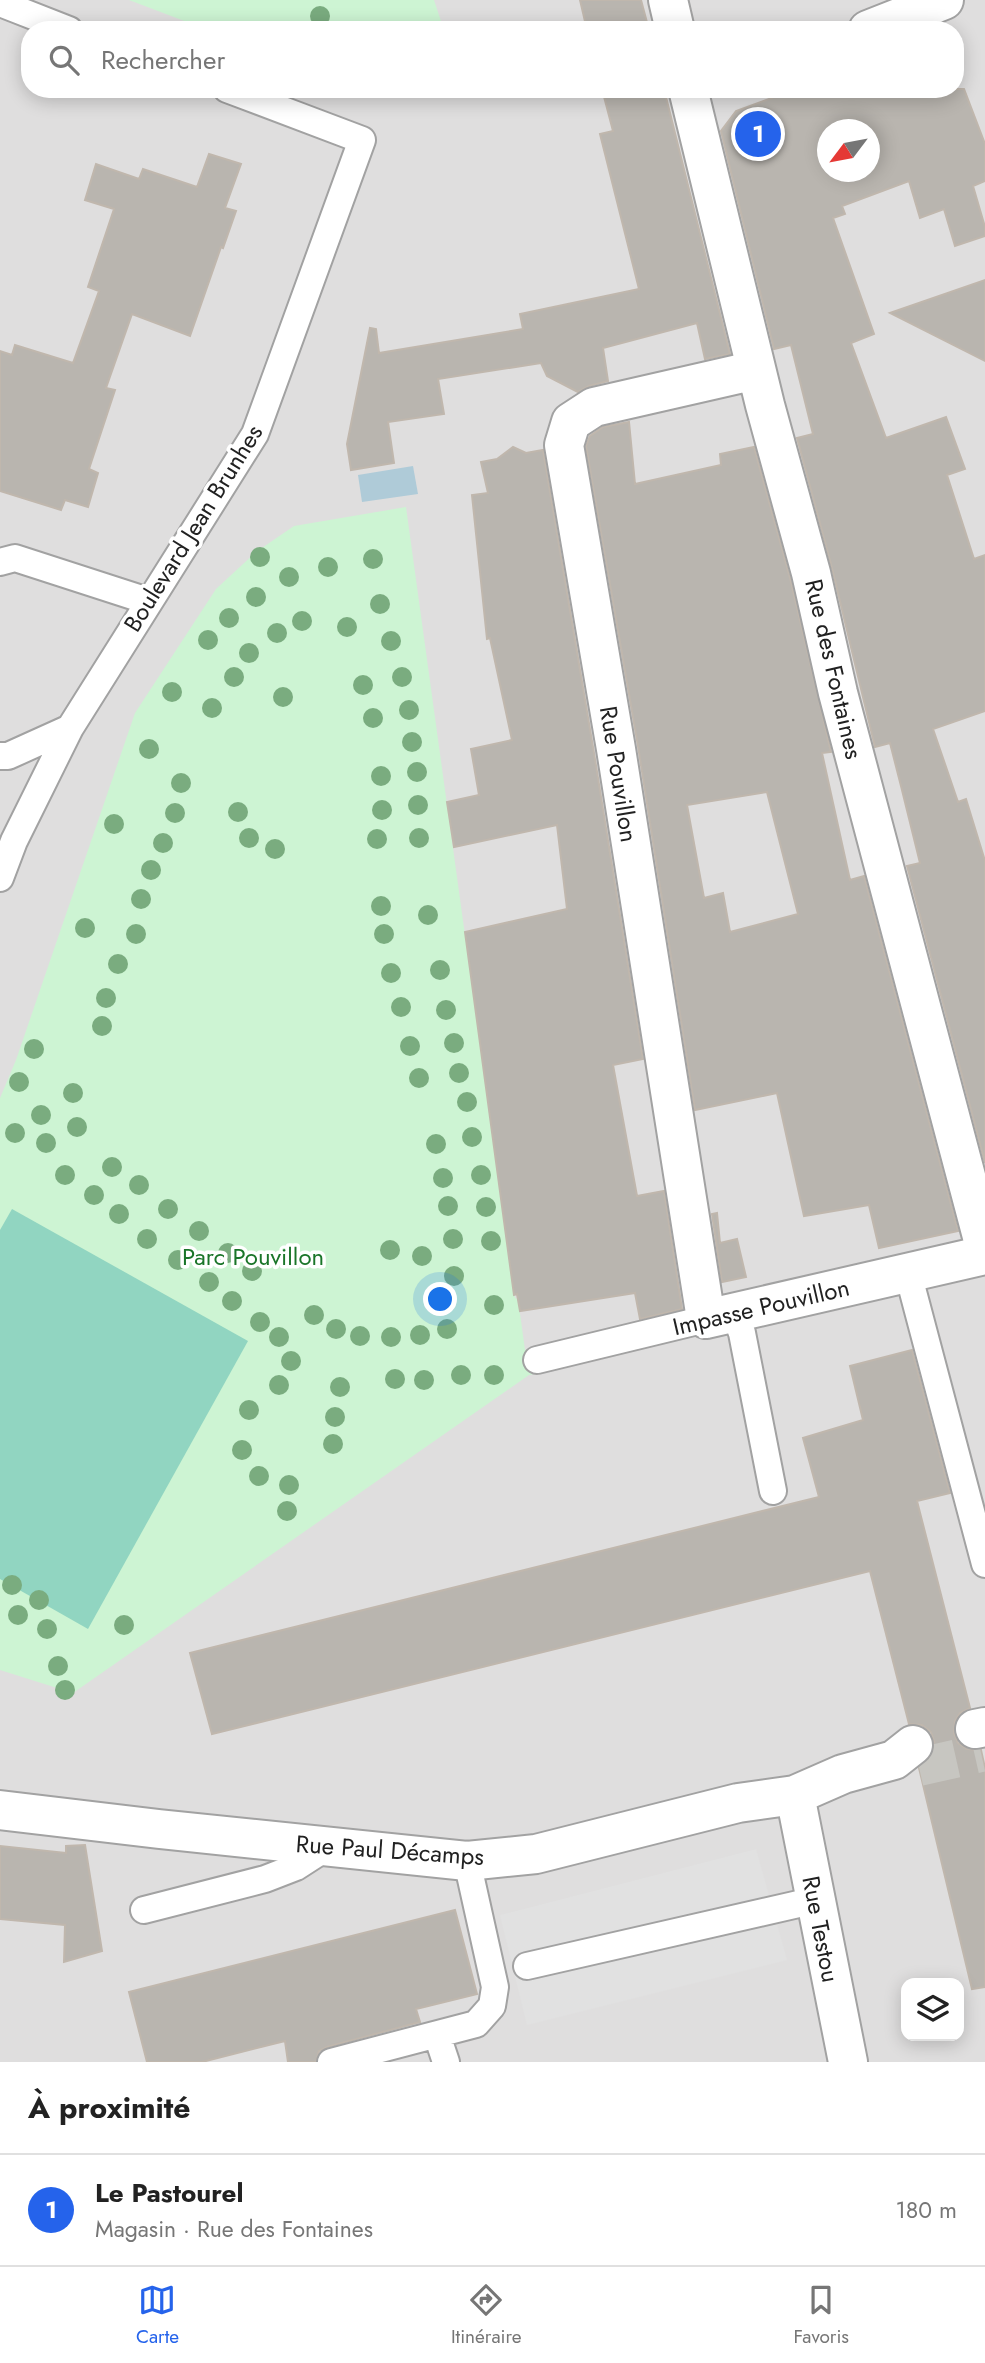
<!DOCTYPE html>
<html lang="fr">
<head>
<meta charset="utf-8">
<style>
	:root { --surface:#fff; --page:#f2f2f2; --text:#222; --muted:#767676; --line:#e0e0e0; --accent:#2563eb }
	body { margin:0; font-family:Jost,sans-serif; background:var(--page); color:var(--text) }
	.controls { position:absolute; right:21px; bottom:21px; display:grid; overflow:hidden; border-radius:14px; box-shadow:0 4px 18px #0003 }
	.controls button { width:63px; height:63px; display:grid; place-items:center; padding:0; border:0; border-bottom:2px solid var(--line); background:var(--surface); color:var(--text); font:35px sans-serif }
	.compass { position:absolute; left:817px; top:119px; width:63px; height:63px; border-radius:50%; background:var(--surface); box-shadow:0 4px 18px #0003; rotate:238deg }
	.you { position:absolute; left:441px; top:1300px; width:24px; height:24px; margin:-18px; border:5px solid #fff; border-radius:50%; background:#1a73e8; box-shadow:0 0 0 10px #1a73e833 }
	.badge { display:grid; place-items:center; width:46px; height:46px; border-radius:50%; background:var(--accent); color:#fff; font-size:23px; font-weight:700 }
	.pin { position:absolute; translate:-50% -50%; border:4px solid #fff; box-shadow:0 2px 7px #0006 }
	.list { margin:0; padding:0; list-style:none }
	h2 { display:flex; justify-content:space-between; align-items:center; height:91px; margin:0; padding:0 28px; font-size:30px }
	h2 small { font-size:23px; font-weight:400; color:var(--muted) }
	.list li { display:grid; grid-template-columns:46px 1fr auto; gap:21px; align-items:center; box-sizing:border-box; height:112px; padding:0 28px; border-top:2px solid var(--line) }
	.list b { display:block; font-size:26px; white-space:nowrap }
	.list p { margin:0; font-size:23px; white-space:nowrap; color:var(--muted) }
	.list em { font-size:23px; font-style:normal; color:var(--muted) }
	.icon { flex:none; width:38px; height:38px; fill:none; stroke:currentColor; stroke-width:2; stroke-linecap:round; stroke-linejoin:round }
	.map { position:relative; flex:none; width:985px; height:2062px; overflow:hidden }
	.search { position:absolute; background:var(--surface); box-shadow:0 4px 18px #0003; left:21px; right:21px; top:21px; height:77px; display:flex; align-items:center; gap:18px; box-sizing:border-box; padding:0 24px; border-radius:28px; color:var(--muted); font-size:26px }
	.sheet { height:203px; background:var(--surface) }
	nav { display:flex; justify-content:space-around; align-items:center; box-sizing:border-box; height:98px; border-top:2px solid var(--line); background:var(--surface); font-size:19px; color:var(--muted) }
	nav a { display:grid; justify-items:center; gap:4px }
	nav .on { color:var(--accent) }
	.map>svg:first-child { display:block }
	.residential { fill:#dfdede; fill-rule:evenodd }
	.park { fill:#cdf4d3 }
	.pitch { fill:#91d5c1 }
	.parking { fill:#e1e1e1 }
	.water { fill:#afcbd8 }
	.building { fill:#b9b5af; stroke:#c0b7ad; stroke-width:2; fill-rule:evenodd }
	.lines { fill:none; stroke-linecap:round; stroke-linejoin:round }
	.street-tunnel { stroke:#c7c6c1; stroke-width:38; stroke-dasharray:38 19; stroke-linecap:butt }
	.lane-casing { stroke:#a2a2a2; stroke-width:30 }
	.street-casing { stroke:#a2a2a2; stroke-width:42 }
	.lane { stroke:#fff; stroke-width:26 }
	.street { stroke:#fff; stroke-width:38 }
	.tree { fill:#7aac7f }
	.labels { text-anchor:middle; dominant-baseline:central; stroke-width:7; stroke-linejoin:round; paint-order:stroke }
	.street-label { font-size:24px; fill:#212121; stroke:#fff }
	.park-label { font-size:24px; fill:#1a7529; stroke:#fff }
</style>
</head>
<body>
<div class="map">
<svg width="985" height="2062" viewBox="0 0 985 2062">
	<rect width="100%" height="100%" fill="#f0efe9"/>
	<path class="residential" d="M 0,0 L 985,0 L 985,2062 L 0,2062 ZM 30,30 L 955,30 L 955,89 L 30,89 ZM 828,130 L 870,130 L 870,172 L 828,172 ZM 906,1983 L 959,1983 L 959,2036 L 906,2036 Z"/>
	<path class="park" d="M 129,0 L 434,0 L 444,30 L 208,30 Z
		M 406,507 L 515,1298 L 518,1299 L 525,1350 L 534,1348 L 541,1373 L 529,1375 L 73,1693 L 0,1670 L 0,1098 L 16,1060 L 135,713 L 216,589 L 256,552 L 294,526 Z"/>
	<path class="pitch" d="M 12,1209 L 248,1341 L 88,1629 L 0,1579 L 0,1230 Z"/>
	<path class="parking" d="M 756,1849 L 787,1960 L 527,2025 L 500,1915 Z"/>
	<path class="water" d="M 413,466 L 418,494 L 362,502 L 358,475 Z"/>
	<path class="building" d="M 580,0 L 641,0 L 649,30 L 587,30 Z
		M 602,89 L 664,89 L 730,354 L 705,359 L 697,323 L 603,348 L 608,381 L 589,386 L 578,392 L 547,376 L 541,363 L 438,379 L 444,414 L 388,422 L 394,463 L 351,470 L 347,444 L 370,328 L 376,329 L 379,353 L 523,329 L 520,314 L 639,289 L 600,134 L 613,131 Z
		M 796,89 L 964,89 L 985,144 L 985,181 L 973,186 L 985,227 L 985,236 L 955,246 L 944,209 L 920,218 L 909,181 L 842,206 L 845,214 L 833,218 L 874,334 L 851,343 L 886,438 L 946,417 L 965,469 L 947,475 L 974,559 L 985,555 L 985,711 L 933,729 L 958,802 L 966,799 L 985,861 L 985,1163 L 907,866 L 920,863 L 901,786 L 890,743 L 875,747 L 832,568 L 797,438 L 813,434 L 791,345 L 774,349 L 721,131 L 736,111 ZM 828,130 L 870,130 L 870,172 L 828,172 Z
		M 209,154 L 241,164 L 225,208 L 236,211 L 223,248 L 221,247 L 190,336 L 132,314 L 106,388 L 115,390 L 89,469 L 98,473 L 88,507 L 65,500 L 61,510 L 0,491 L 0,351 L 12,355 L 15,345 L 73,363 L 99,291 L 88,287 L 114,209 L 85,200 L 96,164 L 139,179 L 143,169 L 197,187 Z
		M 985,280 L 985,361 L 890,313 Z
		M 629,422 L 635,484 L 721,465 L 720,454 L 754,447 L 790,578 L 831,752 L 822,753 L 850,880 L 864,876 L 958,1231 L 879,1248 L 869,1205 L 804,1216 L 777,1093 L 695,1110 L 638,746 L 586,446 L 590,436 L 603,427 ZM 767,792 L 798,914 L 730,932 L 723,893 L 704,898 L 687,805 Z
		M 513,447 L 526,453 L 543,450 L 594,753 L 643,1059 L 613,1065 L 637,1196 L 664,1191 L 682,1309 L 640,1319 L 635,1293 L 520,1311 L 517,1294 L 514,1295 L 465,932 L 567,909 L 557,825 L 454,847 L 447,802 L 479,795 L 471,749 L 512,740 L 490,638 L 487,639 L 472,495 L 488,493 L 481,462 L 497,459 Z
		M 717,1213 L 720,1243 L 737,1239 L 746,1277 L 722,1282 L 712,1214 Z
		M 912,1350 L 950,1493 L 917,1501 L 970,1708 L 960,1713 L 955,1721 L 954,1733 L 958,1743 L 967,1749 L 981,1750 L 985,1768 L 985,1987 L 972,1989 L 919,1768 L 933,1754 L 934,1741 L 931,1732 L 922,1725 L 909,1724 L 870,1571 L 212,1734 L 190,1653 L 819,1497 L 803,1438 L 863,1420 L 850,1366 Z
		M 85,1845 L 102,1951 L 64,1962 L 65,1925 L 0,1919 L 0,1846 L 66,1853 L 66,1846 Z
		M 455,1910 L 477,1994 L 416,2009 L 420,2022 L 327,2047 L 319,2051 L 316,2062 L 288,2062 L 285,2041 L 202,2062 L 147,2062 L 129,1992 Z"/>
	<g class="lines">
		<path class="street-tunnel" d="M 919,1767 L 981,1753"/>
		<g class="lane-casing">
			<path id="lane" d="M 0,3 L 69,30
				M 0,562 L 15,558 L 148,601
				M 0,756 L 8,756 L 70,728
				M 0,878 L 14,841 L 70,728 L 255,434 L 362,140 L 227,89
				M 908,1273 L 985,1564
				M 734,1312 L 742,1333 L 773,1491
				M 537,1360 L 706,1319
				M 144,1910 L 265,1879 L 296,1867 L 327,1847
				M 527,1966 L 816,1900
				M 437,2035 L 446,2062
				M 331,2062 L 476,2024 L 492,2006 L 495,1987 L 467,1861"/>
		</g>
		<g class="street-casing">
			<path id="street" d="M 668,0 L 675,30
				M 868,30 L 944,0
				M 688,89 L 765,405 L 811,573 L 838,693 L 985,1248
				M 756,370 L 594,407 L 571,422 L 564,445 L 616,749 L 706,1319 L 985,1255
				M 975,1729 L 985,1727
				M 795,1795 L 848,2062
				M 0,1810 L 159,1829 L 467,1861 L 536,1854 L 738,1803 L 795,1795 L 843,1774 L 894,1760 L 913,1745"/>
		</g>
		<use href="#lane" class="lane"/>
		<use href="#street" class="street"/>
	</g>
	<g class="tree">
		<circle cx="320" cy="16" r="10"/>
		<circle cx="260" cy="557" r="10"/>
		<circle cx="373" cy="559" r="10"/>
		<circle cx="328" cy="567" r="10"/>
		<circle cx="289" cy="577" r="10"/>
		<circle cx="256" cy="597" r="10"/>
		<circle cx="380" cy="604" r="10"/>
		<circle cx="229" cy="618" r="10"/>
		<circle cx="302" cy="621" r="10"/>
		<circle cx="347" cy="627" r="10"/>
		<circle cx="277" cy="633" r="10"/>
		<circle cx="208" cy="640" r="10"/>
		<circle cx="391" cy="641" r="10"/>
		<circle cx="249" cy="653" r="10"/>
		<circle cx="234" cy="677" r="10"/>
		<circle cx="402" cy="677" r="10"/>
		<circle cx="363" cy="685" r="10"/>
		<circle cx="172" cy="692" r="10"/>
		<circle cx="283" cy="697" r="10"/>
		<circle cx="212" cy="708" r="10"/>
		<circle cx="409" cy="710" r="10"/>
		<circle cx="373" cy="718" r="10"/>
		<circle cx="412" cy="742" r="10"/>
		<circle cx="149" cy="749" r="10"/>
		<circle cx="417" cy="772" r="10"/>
		<circle cx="381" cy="776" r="10"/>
		<circle cx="181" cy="783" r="10"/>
		<circle cx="418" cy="805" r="10"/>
		<circle cx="382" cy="810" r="10"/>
		<circle cx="238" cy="812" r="10"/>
		<circle cx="175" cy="813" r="10"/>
		<circle cx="114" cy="824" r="10"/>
		<circle cx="249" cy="838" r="10"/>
		<circle cx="419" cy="838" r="10"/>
		<circle cx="377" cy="839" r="10"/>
		<circle cx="163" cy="843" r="10"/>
		<circle cx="275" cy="849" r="10"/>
		<circle cx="151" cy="870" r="10"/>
		<circle cx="141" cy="899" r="10"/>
		<circle cx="381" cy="906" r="10"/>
		<circle cx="428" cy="915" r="10"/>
		<circle cx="85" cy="928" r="10"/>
		<circle cx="136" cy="934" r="10"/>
		<circle cx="384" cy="934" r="10"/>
		<circle cx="118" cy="964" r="10"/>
		<circle cx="440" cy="970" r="10"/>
		<circle cx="391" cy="973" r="10"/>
		<circle cx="106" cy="998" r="10"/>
		<circle cx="401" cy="1007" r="10"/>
		<circle cx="446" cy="1010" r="10"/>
		<circle cx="102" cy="1026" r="10"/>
		<circle cx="454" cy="1043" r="10"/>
		<circle cx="410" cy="1046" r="10"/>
		<circle cx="34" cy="1049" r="10"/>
		<circle cx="459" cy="1073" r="10"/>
		<circle cx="419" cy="1078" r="10"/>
		<circle cx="19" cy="1082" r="10"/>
		<circle cx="73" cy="1093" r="10"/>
		<circle cx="467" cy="1102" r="10"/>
		<circle cx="41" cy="1115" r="10"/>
		<circle cx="77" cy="1127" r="10"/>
		<circle cx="15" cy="1133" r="10"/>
		<circle cx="472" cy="1137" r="10"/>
		<circle cx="46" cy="1143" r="10"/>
		<circle cx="436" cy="1144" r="10"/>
		<circle cx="112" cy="1167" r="10"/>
		<circle cx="65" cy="1175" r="10"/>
		<circle cx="481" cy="1175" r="10"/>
		<circle cx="443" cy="1178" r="10"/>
		<circle cx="139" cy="1185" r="10"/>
		<circle cx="94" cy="1195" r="10"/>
		<circle cx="448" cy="1206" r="10"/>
		<circle cx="486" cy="1207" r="10"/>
		<circle cx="168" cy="1209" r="10"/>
		<circle cx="119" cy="1214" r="10"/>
		<circle cx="199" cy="1231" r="10"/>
		<circle cx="147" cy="1239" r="10"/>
		<circle cx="453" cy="1239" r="10"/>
		<circle cx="491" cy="1241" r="10"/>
		<circle cx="390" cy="1250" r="10"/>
		<circle cx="228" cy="1253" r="10"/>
		<circle cx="422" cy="1256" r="10"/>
		<circle cx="178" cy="1260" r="10"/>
		<circle cx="252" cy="1271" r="10"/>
		<circle cx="454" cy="1276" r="10"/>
		<circle cx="209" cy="1282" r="10"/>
		<circle cx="232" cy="1301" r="10"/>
		<circle cx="494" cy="1305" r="10"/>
		<circle cx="314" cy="1315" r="10"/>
		<circle cx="260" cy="1322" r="10"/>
		<circle cx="336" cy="1329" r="10"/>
		<circle cx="447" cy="1329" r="10"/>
		<circle cx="420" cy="1335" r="10"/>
		<circle cx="360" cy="1336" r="10"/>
		<circle cx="279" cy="1337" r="10"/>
		<circle cx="391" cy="1337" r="10"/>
		<circle cx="291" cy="1361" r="10"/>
		<circle cx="461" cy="1375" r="10"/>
		<circle cx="494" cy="1375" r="10"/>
		<circle cx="395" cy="1379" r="10"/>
		<circle cx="424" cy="1380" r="10"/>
		<circle cx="279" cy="1385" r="10"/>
		<circle cx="340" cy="1387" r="10"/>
		<circle cx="249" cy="1410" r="10"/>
		<circle cx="335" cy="1417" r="10"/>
		<circle cx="333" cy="1444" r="10"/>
		<circle cx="242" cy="1450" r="10"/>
		<circle cx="259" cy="1476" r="10"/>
		<circle cx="289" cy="1485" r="10"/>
		<circle cx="287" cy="1511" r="10"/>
		<circle cx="12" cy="1585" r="10"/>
		<circle cx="39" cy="1600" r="10"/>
		<circle cx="18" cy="1615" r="10"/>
		<circle cx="124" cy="1625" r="10"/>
		<circle cx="47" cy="1629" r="10"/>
		<circle cx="58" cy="1666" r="10"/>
		<circle cx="65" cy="1690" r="10"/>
	</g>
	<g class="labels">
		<g class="street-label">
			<text transform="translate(193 528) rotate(-58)">Boulevard Jean Brunhes</text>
			<text transform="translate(834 669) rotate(77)">Rue des Fontaines</text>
			<text transform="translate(619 774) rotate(81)">Rue Pouvillon</text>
			<text transform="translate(761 1307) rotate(-13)">Impasse Pouvillon</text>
			<text transform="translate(390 1850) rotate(4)">Rue Paul Décamps</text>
			<text transform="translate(821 1929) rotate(79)">Rue Testou</text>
		</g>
		<g class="park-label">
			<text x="253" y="1256">Parc Pouvillon</text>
		</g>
	</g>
</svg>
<div class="controls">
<button><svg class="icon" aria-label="layers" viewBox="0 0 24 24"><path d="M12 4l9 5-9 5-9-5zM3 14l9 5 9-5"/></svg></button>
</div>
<svg class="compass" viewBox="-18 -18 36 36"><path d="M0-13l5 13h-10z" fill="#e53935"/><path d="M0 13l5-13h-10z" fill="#767676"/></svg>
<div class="you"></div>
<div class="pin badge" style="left:758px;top:134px">1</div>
<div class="search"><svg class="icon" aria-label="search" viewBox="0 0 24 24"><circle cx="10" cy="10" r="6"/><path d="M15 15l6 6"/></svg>Rechercher</div>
</div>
<section class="sheet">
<h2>À proximité<small></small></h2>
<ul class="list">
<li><span class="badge">1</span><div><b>Le Pastourel</b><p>Magasin · Rue des Fontaines</p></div><em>180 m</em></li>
</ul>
</section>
<nav>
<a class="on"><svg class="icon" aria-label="map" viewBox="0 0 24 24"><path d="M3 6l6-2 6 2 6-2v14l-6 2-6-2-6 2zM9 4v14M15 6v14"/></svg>Carte</a>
<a><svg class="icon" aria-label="directions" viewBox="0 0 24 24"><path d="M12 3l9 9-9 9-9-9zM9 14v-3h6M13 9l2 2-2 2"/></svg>Itinéraire</a>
<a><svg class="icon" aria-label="saved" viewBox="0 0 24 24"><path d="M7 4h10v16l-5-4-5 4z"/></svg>Favoris</a>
</nav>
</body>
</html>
